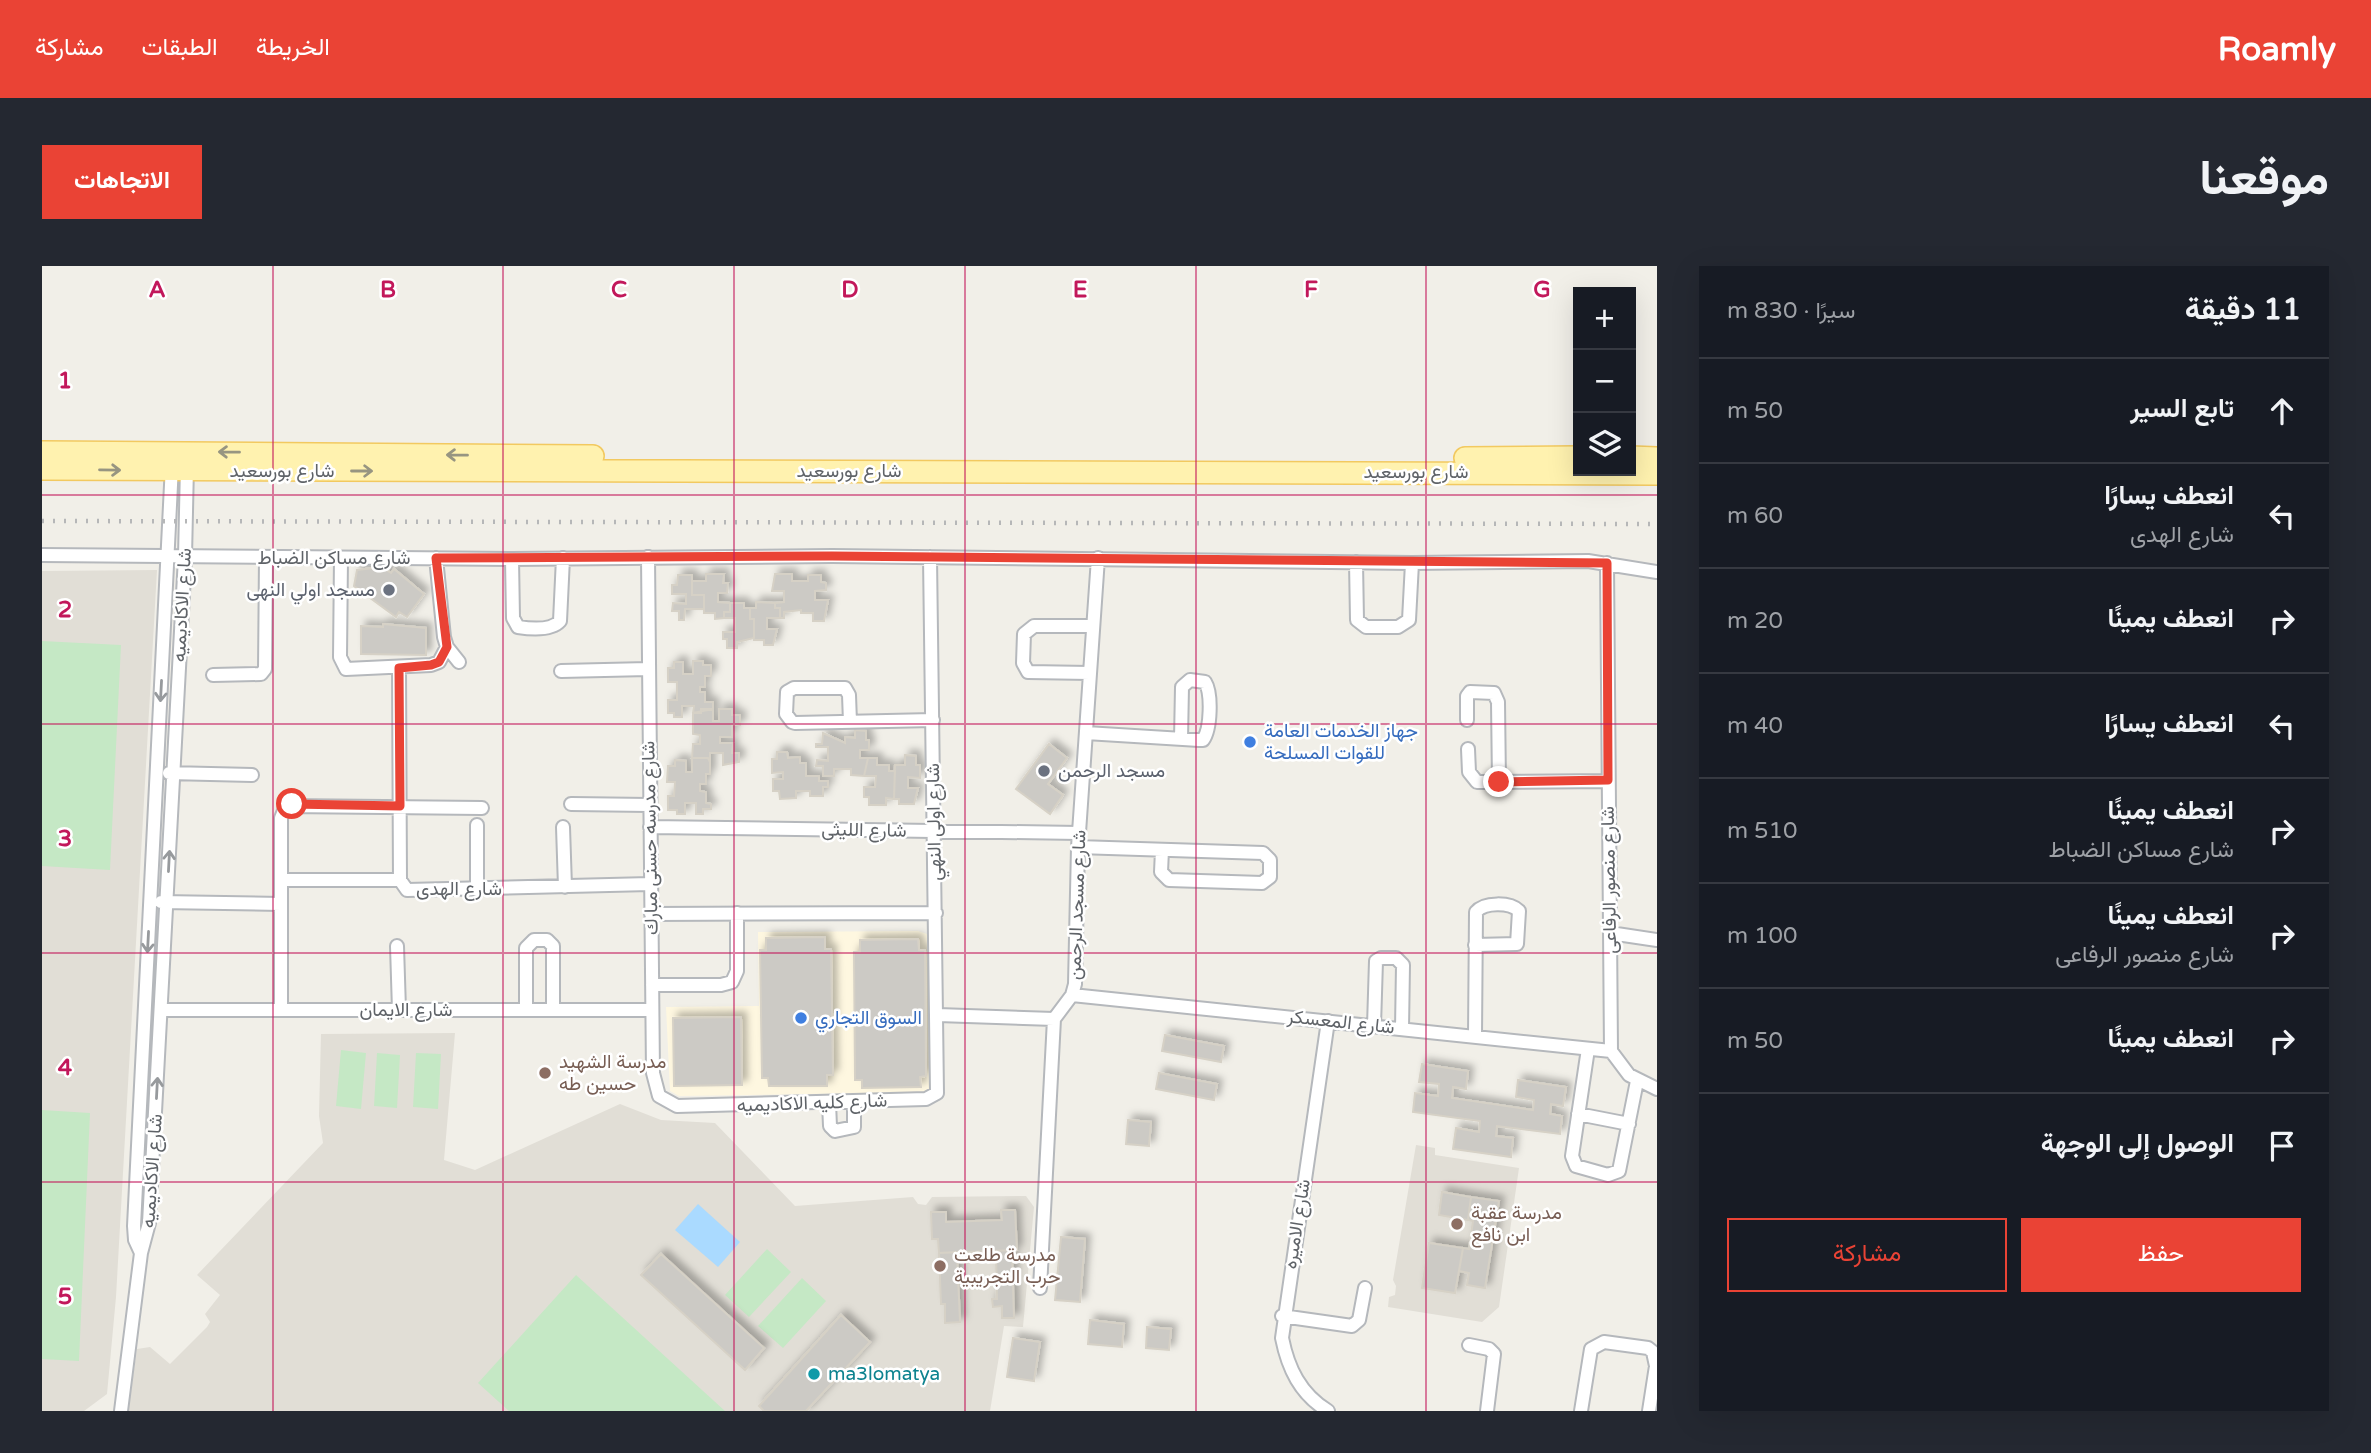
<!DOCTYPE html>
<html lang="ar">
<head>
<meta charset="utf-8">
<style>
	:root { --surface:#171b24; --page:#242831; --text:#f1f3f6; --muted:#9ea1a6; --line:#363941; --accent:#ea4335 }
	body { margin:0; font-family:"Varela Round",Vazirmatn,sans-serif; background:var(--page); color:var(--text); direction:rtl }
	.controls { position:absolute; right:21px; top:21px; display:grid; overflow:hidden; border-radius:0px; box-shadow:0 7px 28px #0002 }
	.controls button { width:63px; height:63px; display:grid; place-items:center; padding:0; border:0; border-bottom:2px solid var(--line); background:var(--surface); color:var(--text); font:35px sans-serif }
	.stop { position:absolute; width:21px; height:21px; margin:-16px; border:5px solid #ea4335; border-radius:50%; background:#fff }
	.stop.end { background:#ea4335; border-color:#fff; box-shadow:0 2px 7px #0008 }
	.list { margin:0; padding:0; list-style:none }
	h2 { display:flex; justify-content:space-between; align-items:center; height:91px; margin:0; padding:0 28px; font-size:30px }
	h2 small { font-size:23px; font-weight:400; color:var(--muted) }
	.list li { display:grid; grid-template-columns:46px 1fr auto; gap:21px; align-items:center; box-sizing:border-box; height:105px; padding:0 28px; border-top:2px solid var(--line) }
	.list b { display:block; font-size:26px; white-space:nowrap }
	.list p { margin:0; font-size:23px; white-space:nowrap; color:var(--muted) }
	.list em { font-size:23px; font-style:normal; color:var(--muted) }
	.actions { display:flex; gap:14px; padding:21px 28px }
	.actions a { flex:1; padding:16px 0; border:2px solid var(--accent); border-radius:0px; text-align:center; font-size:24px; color:var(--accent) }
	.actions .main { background:var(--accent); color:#fff }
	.icon { flex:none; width:38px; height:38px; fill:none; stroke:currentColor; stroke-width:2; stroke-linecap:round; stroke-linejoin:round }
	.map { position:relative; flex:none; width:1615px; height:1145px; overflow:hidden; direction:ltr; border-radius:0px }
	header { display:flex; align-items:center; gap:42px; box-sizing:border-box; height:98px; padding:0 35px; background:var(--accent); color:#fff }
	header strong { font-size:33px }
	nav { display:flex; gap:38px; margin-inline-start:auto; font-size:24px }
	.intro { display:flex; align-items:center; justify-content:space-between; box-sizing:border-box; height:168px; padding:0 42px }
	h1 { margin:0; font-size:49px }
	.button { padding:18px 32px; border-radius:0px; background:var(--accent); color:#fff; font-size:24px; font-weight:700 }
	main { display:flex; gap:42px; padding:0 42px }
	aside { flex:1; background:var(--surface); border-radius:0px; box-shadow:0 7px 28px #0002 }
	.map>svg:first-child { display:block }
	.commercial { fill:#fef7e0 }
	.education { fill:#e1ded6 }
	.green { fill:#c5e8c5 }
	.water { fill:#aadaff }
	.building { fill:#cccac5; stroke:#d6d1c6; stroke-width:2; filter:url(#shadow) }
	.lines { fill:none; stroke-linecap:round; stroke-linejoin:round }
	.street-casing { stroke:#b5b8bc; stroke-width:16 }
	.primary-casing { stroke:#f2c960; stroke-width:24 }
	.street { stroke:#fff; stroke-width:12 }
	.primary { stroke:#fff2af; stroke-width:21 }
	.rail { stroke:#b6b7b8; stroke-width:4.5; stroke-dasharray:2 9; stroke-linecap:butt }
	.oneway { stroke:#979581 }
	.oneway2 { stroke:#979a9d }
	.route { stroke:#ea4335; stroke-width:9 }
	.grid { fill:none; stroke:#c2185b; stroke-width:2; stroke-opacity:0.55 }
	.worship-dot { fill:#6b7280; stroke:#fff; stroke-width:2.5 }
	.shop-dot { fill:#3f7fe0; stroke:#fff; stroke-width:2.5 }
	.education-dot { fill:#8d6e63; stroke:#fff; stroke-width:2.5 }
	.culture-dot { fill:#0f9aa8; stroke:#fff; stroke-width:2.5 }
	.labels { text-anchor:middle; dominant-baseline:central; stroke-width:5; stroke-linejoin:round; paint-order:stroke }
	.street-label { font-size:19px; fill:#5f6368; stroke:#fff }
	.worship-label { font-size:19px; fill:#5b616d; stroke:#fff; text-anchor:end }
	.shop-label { font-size:19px; fill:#366cbe; stroke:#fff; text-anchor:start }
	.education-label { font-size:19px; fill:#785e54; stroke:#fff; text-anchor:start }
	.culture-label { font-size:19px; fill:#0d838f; stroke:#fff; text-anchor:start }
	.grid-label { font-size:23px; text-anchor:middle; font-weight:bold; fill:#c2185b; stroke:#fff; stroke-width:5; stroke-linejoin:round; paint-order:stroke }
</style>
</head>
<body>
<header>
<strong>Roamly</strong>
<nav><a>الخريطة</a><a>الطبقات</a><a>مشاركة</a></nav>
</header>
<div class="intro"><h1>موقعنا</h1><a class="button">الاتجاهات</a></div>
<main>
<aside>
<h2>11 دقيقة<small>سيرًا · 830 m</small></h2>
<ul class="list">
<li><svg class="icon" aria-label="ahead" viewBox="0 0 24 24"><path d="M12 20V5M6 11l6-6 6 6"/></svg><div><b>تابع السير</b></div><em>50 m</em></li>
<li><svg class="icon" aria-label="left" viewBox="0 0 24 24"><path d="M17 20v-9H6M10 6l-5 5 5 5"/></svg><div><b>انعطف يسارًا</b><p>شارع الهدى</p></div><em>60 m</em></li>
<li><svg class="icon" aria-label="right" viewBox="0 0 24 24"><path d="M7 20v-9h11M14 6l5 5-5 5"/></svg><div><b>انعطف يمينًا</b></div><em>20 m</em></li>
<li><svg class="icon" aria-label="left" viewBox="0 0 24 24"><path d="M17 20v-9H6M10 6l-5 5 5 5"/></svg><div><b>انعطف يسارًا</b></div><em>40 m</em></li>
<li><svg class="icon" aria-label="right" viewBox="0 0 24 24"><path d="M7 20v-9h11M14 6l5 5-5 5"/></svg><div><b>انعطف يمينًا</b><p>شارع مساكن الضباط</p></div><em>510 m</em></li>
<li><svg class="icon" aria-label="right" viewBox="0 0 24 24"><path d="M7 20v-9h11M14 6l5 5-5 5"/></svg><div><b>انعطف يمينًا</b><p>شارع منصور الرفاعى</p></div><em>100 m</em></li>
<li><svg class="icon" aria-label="right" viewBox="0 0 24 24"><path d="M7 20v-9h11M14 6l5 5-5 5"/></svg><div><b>انعطف يمينًا</b></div><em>50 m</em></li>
<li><svg class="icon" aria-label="arrive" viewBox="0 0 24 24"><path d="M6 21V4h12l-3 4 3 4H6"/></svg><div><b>الوصول إلى الوجهة</b></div></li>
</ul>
<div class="actions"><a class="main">حفظ</a><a>مشاركة</a></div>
</aside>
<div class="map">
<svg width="1615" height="1145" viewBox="0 0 1615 1145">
	<defs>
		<filter id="shadow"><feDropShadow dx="5" dy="-5" stdDeviation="3.5" flood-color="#0004"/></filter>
	</defs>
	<rect width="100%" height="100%" fill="#f1efe8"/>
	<path class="commercial" d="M 716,666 L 876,665 L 888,669 L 891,826 L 637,830 L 628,825 L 624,741 L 717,740 Z"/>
	<path class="education" d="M 115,304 L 74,1031 L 65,1128 L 42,1145 L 0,1145 L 0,305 Z
		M 413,767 L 402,894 L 433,904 L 578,838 L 619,854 L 673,857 L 753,940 L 871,931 L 876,938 L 884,939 L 890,931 L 984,930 L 992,941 L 981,1061 L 962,1060 L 948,1145 L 86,1145 L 95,1083 L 108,1081 L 128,1098 L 165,1061 L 168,1056 L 163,1048 L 178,1029 L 155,1009 L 281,877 L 277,850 L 279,768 Z
		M 1374,879 L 1393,882 L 1393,889 L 1477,902 L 1457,1041 L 1440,1056 L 1346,1041 L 1347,1031 L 1353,1029 L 1354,1020 L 1351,1014 Z"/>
	<path class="green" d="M 0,375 L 79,379 L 68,604 L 0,600 Z
		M 299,784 L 324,787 L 319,843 L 294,840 Z
		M 335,787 L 358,789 L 355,842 L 332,840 Z
		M 374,787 L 399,788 L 396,843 L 371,841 Z
		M 0,844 L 48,847 L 37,1095 L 0,1093 Z
		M 725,983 L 749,1006 L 707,1051 L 683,1029 Z
		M 534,1009 L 683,1145 L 467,1145 L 436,1117 Z
		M 760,1012 L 784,1035 L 741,1082 L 716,1060 Z"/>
	<path class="water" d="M 656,938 L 698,976 L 676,1001 L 633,964 Z"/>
	<path class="building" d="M 340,301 L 349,307 L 352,303 L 382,328 L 365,351 L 357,346 L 354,351 L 312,320 L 315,304 Z
		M 664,308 L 682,308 L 681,317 L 686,317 L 685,327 L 676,327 L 676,336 L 688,337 L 688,346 L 682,346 L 682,352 L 673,353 L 673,347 L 662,347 L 662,329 L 650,329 L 650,315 L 664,315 Z
		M 733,308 L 750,308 L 750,315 L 766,315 L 766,309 L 779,309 L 779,316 L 784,317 L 784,324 L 773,325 L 773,334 L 786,334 L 782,355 L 771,355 L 771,347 L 759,347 L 759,344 L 742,346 L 742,352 L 738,352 L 738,342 L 733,342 L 733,337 L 742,336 L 742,325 L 730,325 Z
		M 636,309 L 650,309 L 650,329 L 662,329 L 662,343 L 643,343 L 642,354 L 637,354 L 637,345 L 630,345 L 631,337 L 644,338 L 644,328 L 630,328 L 630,319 L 635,319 Z
		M 714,336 L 733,337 L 733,342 L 738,342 L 738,352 L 725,352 L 725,363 L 735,363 L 731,379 L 722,379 L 722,374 L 712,374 L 712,353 L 708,353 L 708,342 L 714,342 Z
		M 688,337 L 702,337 L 702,342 L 708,342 L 708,353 L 712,353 L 712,372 L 695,376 L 695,382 L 685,382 L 685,373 L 681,373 L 681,366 L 693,366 L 693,352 L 682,352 L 682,346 L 688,346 Z
		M 341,358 L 384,362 L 384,389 L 319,388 L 319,360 L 341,361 Z
		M 651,395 L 661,395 L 661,399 L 669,399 L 669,410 L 663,410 L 663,421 L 658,421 L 658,426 L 663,426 L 663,436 L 671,436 L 671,443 L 651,447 L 652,440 L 640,440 L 640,451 L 632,451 L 632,447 L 626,447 L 626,434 L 635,434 L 635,416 L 626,416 L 626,402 L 632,402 L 632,396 L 641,396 L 641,408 L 651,408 Z
		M 659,443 L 671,443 L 671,455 L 677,455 L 677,443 L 690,443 L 690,449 L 698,449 L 698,459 L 690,459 L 690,471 L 678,471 L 678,477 L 691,477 L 690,487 L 697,487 L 697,496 L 681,499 L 681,487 L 668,487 L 668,496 L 666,492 L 650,492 L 651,478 L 658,478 L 658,469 L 651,468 L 651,447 L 659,447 Z
		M 813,464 L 824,465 L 824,474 L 827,474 L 827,484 L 818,484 L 818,492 L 826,492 L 822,510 L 809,509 L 809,503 L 792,503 L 792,510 L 781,510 L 781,500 L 774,500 L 775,494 L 786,495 L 786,481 L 774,481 L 774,478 L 780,478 L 781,467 L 803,477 L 803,471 L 813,472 Z
		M 1007,478 L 1025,492 L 1006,518 L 1021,529 L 1008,548 L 974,523 Z
		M 735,486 L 745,486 L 746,492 L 758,491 L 758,497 L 764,497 L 764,510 L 777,510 L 777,515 L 786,515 L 786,521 L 781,521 L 781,530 L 768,530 L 768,525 L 754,525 L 754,532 L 738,533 L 737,525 L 731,525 L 731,513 L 741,513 L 741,506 L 730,507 L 730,493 L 735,493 Z
		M 863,489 L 874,490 L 874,499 L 878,499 L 878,512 L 866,511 L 866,522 L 876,522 L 872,538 L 857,538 L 857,533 L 852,533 L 853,499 L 863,499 Z
		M 650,492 L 666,492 L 668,496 L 668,508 L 664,508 L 664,518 L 658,518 L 658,525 L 664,526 L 664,537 L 669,538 L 669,543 L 661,543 L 661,548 L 654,548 L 654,537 L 643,537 L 643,548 L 635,548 L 635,544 L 626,544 L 626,530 L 632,530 L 633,516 L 625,516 L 626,500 L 633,500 L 633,494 L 644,495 L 644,506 L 650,506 Z
		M 826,492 L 835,492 L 835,499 L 847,499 L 847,505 L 853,505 L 852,533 L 844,532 L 844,539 L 827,539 L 827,531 L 822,531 L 822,521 L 833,521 L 834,510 L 822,510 Z
		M 783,671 L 783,683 L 789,683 L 791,809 L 785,809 L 785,820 L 727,820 L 726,812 L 720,812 L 718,684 L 724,684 L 724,672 Z
		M 876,673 L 877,684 L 883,684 L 884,810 L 878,811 L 879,821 L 820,822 L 820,814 L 813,814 L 812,686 L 818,686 L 818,674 Z
		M 699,751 L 700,819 L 632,820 L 631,752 Z
		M 1123,769 L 1182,780 L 1179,796 L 1120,785 Z
		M 1380,798 L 1426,805 L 1424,823 L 1411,821 L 1410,832 L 1491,844 L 1492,834 L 1474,831 L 1476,814 L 1524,821 L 1521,840 L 1509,838 L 1508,848 L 1520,850 L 1518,868 L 1455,860 L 1454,870 L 1471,872 L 1469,891 L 1411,883 L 1414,862 L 1437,866 L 1438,855 L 1371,846 L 1373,827 L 1396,830 L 1397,818 L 1377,816 Z
		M 1117,807 L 1175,818 L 1172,834 L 1114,823 Z
		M 1086,854 L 1109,856 L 1107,880 L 1084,878 Z
		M 1400,926 L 1429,931 L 1426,954 L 1397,949 Z
		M 1429,931 L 1457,935 L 1443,1022 L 1425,1019 L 1427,1007 L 1417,1005 L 1421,982 L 1427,983 L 1431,955 L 1426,954 Z
		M 959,944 L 973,944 L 975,984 L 897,987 L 896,973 L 890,973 L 889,946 L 904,946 L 904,956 L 960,954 Z
		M 1019,971 L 1043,973 L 1038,1036 L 1013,1034 Z
		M 1387,977 L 1421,982 L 1413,1027 L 1380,1022 Z
		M 970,984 L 972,1052 L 960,1052 L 960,1040 L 951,1041 L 950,1033 L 955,1033 L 954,985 Z
		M 915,986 L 918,1056 L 903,1057 L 903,1038 L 899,1038 L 897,987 Z
		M 619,988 L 722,1082 L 703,1104 L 599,1009 Z
		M 799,1049 L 828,1076 L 764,1145 L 722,1145 L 717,1140 Z
		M 1048,1054 L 1082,1058 L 1080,1081 L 1046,1078 Z
		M 1105,1061 L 1129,1063 L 1127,1084 L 1104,1082 Z
		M 971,1072 L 998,1076 L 992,1115 L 965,1111 Z"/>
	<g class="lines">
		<g class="street-casing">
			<path id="street" d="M 0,289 L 470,293 L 790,290 L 1370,297 L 1546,295 L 1615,306
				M 606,291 L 611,807 L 617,830 L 635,840 L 884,833 L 895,827 L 888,291
				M 299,292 L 298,391 L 304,403 L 389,399 L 397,396 L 405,381
				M 394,292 L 402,371 L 405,381 L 417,396
				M 470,293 L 471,352 L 476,361 C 489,363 509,365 518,355 L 521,292
				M 1314,296 L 1315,354 L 1324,361 L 1356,361 L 1367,354 L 1370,297
				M 1565,297 L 1569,785 L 1587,809 L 1615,823
				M 357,402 L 358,614 L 365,624 L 608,618
				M 519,405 L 606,403
				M 1048,407 L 986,406 L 981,397 L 982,368 L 992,360 L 1051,360
				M 171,409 L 219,408 L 223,403 L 224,292
				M 1425,454 L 1425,430 L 1428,426 L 1452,427 L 1456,436 L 1457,516
				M 808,456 L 807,429 L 803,422 L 752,422 L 745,426 L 744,448 L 750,456 L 753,457 L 891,454
				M 1044,467 L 1157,474 L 1161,474 C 1169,463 1170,427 1163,416 L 1148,414 L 1140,421 L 1139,473
				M 1426,483 L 1427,506 L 1435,516 L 1566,515
				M 127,507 L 210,509
				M 529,538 L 607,539
				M 435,559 L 435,624
				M 521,561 L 523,621
				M 608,561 L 1037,567
				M 1036,581 L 1221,587 L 1228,594 L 1228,611 L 1220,617 L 1127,614 L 1119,606 L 1120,584
				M 239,614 L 358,614
				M 119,636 L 239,638
				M 609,648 L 894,647
				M 1568,667 L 1615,674
				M 355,680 L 357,744
				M 610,719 L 679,719 L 690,716 L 695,705 L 695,647
				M 1030,729 L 1569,785
				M 119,744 L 610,744
				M 239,744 L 239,552 L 244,540 L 440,542
				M 484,744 L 484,682 L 492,674 L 505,674 L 511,680 L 511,744
				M 896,749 L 1012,753
				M 1332,760 L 1334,695 L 1339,692 L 1354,692 L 1361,699 L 1360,763
				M 1433,770 L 1434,646 C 1442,636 1468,636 1477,645 L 1475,678 L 1433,679
				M 1546,783 L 1530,890 L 1534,900 L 1566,909 L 1577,905 L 1595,815
				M 787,837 L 788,860 L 793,865 L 812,861 L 812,836
				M 1536,848 L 1587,858
				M 99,987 L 93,974 L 92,960 L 130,199
				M 998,1022 L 1012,753 L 1030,729 L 1033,718 L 1036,581 L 1056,292
				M 1240,1050 L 1310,1060 L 1317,1054 L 1323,1022
				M 1427,1079 L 1447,1083 L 1452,1088 L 1445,1145
				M 79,1145 L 99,987 L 107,957 L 143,291 L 145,200
				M 1286,1145 C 1258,1128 1246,1102 1240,1072 L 1286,755
				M 1539,1145 L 1549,1083 L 1562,1076 L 1606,1082 L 1611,1086 L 1614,1100 L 1607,1145"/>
		</g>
		<g class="primary-casing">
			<path id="primary" d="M 0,186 L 551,190
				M 1589,191 L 1615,192
				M 1423,192 L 1536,191
				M 0,203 L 1615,208"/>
		</g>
		<use href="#street" class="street"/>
		<use href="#primary" class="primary"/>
		<path class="rail" d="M 0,255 L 1615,258"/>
	</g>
	<defs><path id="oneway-shaft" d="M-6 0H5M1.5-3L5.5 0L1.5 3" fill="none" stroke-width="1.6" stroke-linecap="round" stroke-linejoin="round" transform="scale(1.75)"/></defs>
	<g class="oneway">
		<use href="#oneway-shaft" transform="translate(187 186) rotate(-179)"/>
		<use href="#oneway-shaft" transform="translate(415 189) rotate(-179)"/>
		<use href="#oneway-shaft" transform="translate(68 204) rotate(1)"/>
		<use href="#oneway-shaft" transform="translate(320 205)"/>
	</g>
	<g class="oneway2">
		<use href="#oneway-shaft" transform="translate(119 425) rotate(93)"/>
		<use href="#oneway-shaft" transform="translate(127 595) rotate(-87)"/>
		<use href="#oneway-shaft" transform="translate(106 676) rotate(93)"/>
		<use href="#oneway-shaft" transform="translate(115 822) rotate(-87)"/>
	</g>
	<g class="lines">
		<path class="route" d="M 250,538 L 358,540 L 357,402 L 389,399 L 397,396 L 405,381 L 394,292 L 790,290 L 1565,297 L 1566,514 L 1457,516"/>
	</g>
	<path class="grid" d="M 231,0 L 231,1145M 461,0 L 461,1145M 692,0 L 692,1145M 923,0 L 923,1145M 1154,0 L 1154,1145M 1384,0 L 1384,1145M 0,229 L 1615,229M 0,458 L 1615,458M 0,687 L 1615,687M 0,916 L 1615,916"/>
	<g class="worship-dot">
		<circle cx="347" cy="324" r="7"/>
		<circle cx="1002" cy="505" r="7"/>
	</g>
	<g class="shop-dot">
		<circle cx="1208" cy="476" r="7"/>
		<circle cx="759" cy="752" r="7"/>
	</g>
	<g class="education-dot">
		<circle cx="503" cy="807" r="7"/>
		<circle cx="1415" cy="958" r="7"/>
		<circle cx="898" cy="1000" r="7"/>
	</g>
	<circle class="culture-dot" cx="772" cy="1108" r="7"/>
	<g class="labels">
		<g class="street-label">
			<text x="240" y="205">شارع بورسعيد</text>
			<text x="807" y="205">شارع بورسعيد</text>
			<text x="1374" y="206">شارع بورسعيد</text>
			<text x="292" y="292">شارع مساكن الضباط</text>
			<text transform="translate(140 339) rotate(-87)">شارع الاكاديميه</text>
			<text transform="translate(892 556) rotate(-91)">شارع اولى النهي</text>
			<text transform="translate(822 564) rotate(1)">شارع الليثى</text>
			<text transform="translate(608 572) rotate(-91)">شارع مدرسه حسنى مبارك</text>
			<text transform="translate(1567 614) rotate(-91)">شارع منصور الرفاعى</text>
			<text x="417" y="623">شارع الهدى</text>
			<text transform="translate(1035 639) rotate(-88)">شارع مسجد الرحمن</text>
			<text x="364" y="744">شارع الايمان</text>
			<text transform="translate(1299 756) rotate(6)">شارع المعسكر</text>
			<text transform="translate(770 837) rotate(-2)">شارع كليه الاكاديميه</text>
			<text transform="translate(110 905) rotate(-86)">شارع الاكاديميه</text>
			<text transform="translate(1255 958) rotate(-81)">شارع الاميره</text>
		</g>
		<g class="worship-label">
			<text x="333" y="324">مسجد اولي النهى</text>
			<text x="1016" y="505" text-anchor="start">مسجد الرحمن</text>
		</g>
		<g class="shop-label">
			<text x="1222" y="465">جهاز الخدمات العامة<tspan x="1222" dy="22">للقوات المسلحة</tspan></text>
			<text x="773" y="752">السوق التجاري</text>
		</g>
		<g class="education-label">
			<text x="517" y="796">مدرسة الشهيد<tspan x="517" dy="22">حسين طه</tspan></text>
			<text x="1429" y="947">مدرسة عقبة<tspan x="1429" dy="22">ابن نافع</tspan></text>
			<text x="912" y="989">مدرسة طلعت<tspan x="912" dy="22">حرب التجريبية</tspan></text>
		</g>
		<g class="culture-label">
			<text x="786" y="1108">ma3lomatya</text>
		</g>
	</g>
	<g class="grid-label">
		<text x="115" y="31">A</text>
		<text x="346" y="31">B</text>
		<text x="577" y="31">C</text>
		<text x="808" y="31">D</text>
		<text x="1038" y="31">E</text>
		<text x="1269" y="31">F</text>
		<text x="1500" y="31">G</text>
		<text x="23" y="122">1</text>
		<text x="23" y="351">2</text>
		<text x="23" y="580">3</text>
		<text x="23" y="809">4</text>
		<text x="23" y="1038">5</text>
	</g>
</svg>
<div class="controls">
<button>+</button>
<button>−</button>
<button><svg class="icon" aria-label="layers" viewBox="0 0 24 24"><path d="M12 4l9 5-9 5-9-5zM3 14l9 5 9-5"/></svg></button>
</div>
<div class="stop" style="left:250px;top:538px"></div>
<div class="stop end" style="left:1457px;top:516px"></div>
</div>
</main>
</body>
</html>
